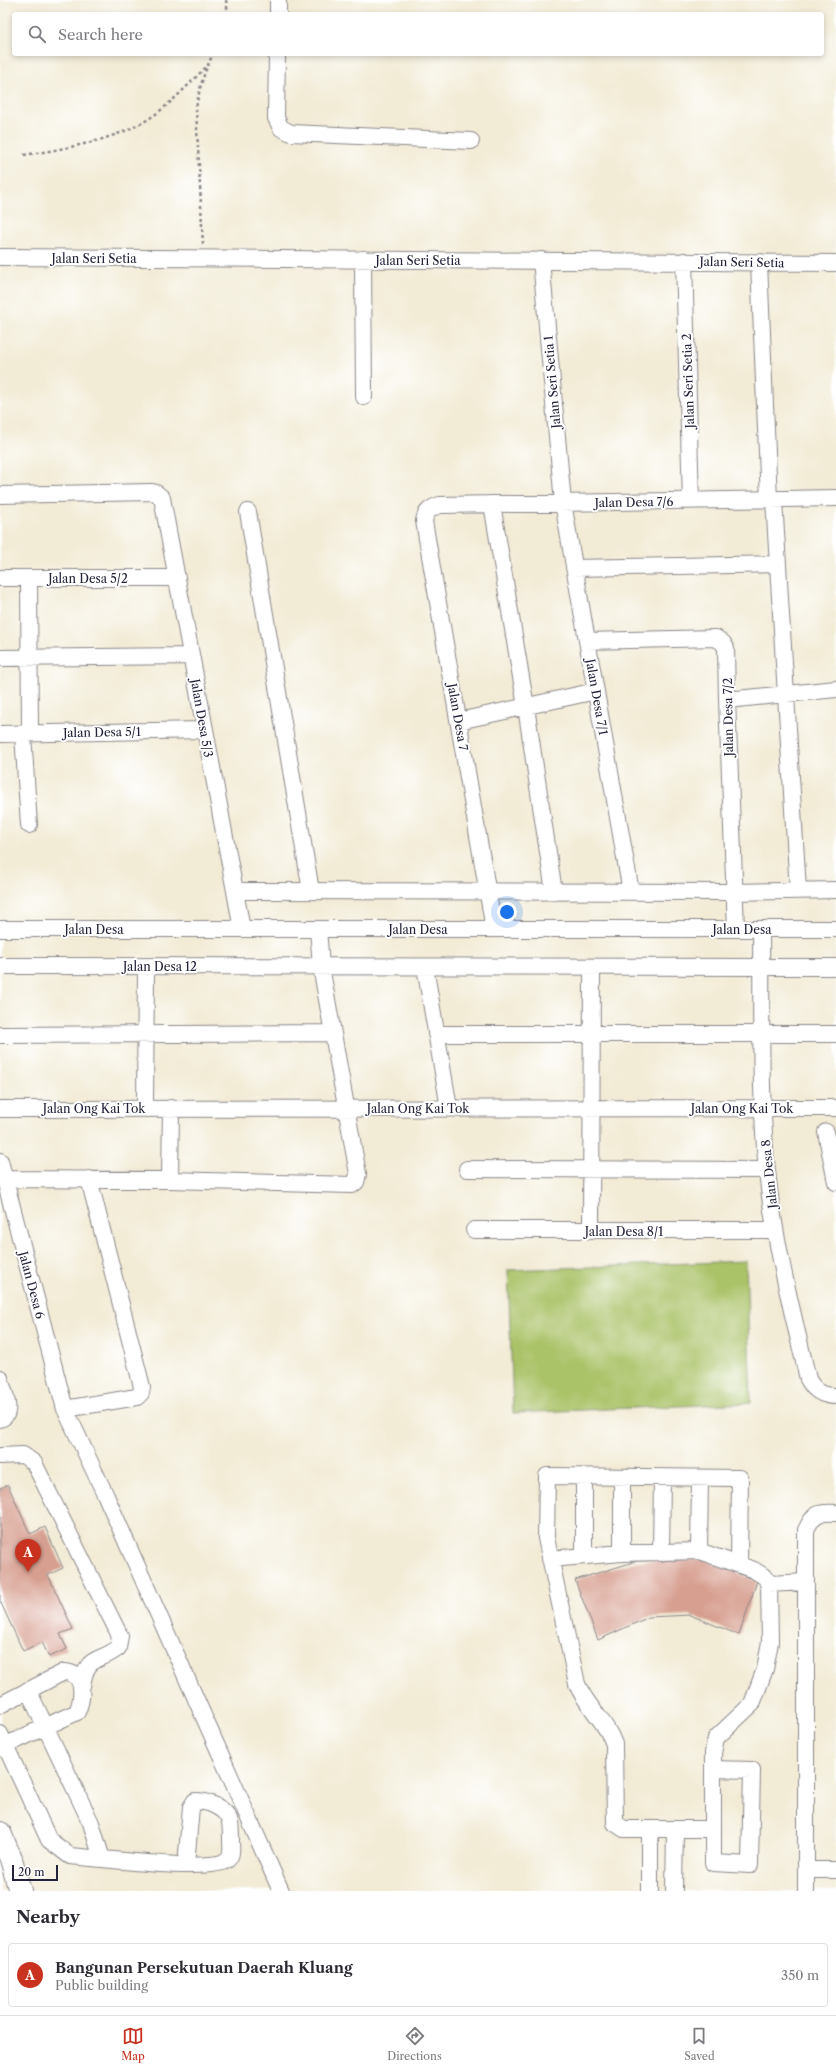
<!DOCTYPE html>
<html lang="en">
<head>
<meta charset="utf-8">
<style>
	:root { --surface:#fff; --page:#f7f7f7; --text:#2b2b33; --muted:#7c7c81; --line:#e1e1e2; --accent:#c8321e }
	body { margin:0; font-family:"Libre Caslon Text",serif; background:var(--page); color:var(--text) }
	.scale { position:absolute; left:12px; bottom:10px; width:46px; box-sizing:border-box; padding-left:4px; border:2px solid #22223b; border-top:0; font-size:11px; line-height:14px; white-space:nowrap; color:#22223b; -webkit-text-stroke:3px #fff; paint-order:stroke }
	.you { position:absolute; left:507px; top:912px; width:14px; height:14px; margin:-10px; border:3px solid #fff; border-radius:50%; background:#1a73e8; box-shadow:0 0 0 6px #1a73e833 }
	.badge { display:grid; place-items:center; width:26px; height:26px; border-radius:50%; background:var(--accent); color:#fff; font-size:13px; font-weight:700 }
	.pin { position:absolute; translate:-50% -33px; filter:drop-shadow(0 1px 2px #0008) }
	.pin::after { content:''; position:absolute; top:21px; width:14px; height:12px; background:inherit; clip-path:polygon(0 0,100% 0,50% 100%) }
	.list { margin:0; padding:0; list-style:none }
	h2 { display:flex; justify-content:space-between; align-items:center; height:52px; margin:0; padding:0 16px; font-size:17px }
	h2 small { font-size:13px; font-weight:400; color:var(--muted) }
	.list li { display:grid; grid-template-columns:26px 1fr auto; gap:12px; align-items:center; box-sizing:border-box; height:64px; margin:0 8px 8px; padding:0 8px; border:1px solid var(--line); border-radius:4px }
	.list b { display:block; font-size:15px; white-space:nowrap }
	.list p { margin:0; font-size:13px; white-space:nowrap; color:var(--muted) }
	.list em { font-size:13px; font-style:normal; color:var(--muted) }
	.icon { flex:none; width:22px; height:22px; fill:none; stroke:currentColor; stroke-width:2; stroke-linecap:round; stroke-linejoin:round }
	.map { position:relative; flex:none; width:836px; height:1891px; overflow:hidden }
	.search { position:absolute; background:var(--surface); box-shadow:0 2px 6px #0003; left:12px; right:12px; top:12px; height:44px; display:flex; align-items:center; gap:10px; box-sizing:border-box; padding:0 14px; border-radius:4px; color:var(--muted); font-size:15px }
	.sheet { height:124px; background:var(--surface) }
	nav { display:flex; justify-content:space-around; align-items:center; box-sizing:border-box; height:56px; border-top:1px solid var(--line); background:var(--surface); font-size:11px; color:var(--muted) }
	nav a { display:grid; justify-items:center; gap:2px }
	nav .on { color:var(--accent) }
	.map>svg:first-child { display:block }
	.green { fill:#aac268; stroke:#667252 }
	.building { fill:#d79f90 }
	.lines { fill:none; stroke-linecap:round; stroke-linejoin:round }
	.minor-casing { stroke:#8a8688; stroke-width:18 }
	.highway-casing { stroke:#8a8688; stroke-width:24 }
	.path { stroke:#8a8688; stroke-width:2.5; stroke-dasharray:3 3; stroke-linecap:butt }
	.minor { stroke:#fff; stroke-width:16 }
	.highway { stroke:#fff; stroke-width:22 }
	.labels { text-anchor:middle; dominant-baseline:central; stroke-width:4; stroke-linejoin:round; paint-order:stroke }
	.street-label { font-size:12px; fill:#22223b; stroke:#fff }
</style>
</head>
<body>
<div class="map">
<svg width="836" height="1891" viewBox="0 0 836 1891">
	<rect width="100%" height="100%" fill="#fff"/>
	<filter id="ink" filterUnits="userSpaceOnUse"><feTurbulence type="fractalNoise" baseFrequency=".025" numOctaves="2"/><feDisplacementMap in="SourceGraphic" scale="8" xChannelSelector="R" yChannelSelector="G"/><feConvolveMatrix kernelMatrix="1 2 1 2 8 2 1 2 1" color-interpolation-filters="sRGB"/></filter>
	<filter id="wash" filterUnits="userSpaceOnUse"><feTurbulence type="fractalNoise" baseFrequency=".012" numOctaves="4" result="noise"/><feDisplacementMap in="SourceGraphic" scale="16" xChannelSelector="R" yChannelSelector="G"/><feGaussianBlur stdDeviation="0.9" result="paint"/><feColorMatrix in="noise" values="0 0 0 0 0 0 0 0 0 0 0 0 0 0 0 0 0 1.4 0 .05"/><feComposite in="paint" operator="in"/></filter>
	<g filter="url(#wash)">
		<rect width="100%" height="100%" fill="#f2ebd5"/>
		<path class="green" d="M 746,1261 L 751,1403 L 513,1413 L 508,1270 Z"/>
		<g id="blocks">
			<path class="building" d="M 8,1485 L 30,1534 L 45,1527 L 63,1568 L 48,1575 L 73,1629 L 60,1634 L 67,1649 L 49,1657 L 42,1642 L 23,1651 L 0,1601 L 0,1488 Z
				M 703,1559 L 757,1581 L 739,1635 L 690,1615 L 649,1617 L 598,1640 L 575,1580 L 637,1561 Z"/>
		</g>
	</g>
	<g filter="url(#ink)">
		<use href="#blocks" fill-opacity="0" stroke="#8a8688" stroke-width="1"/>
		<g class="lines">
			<g class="minor-casing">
				<path id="minor" d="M 278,14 L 278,0
					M 277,54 L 276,118 L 281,128 L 291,133 L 471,141
					M 0,257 L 836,263
					M 363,259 L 364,397
					M 541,260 L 563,503 L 631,892
					M 684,261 L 691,501
					M 759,262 L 769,500
					M 0,495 L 152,492 L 156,493 L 162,498 L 242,929
					M 774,500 L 798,891
					M 492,504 L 526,707 L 554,892
					M 248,512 L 311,891
					M 574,568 L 778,564
					M 0,578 L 176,578
					M 29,578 L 30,734
					M 587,641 L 716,638 L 723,643 L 726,648 L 727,700 L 736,929
					M 0,658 L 191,656
					M 727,700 L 836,689
					M 459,721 L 596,691
					M 0,734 L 205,730
					M 23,734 L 29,825
					M 235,891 L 734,892 L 836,890
					M 0,929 L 836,929
					M 494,929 L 424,521 C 426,511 430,508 440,505 L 836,498
					M 761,929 C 762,1010 759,1091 767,1171 C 774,1241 792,1310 808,1379 C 814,1391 822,1396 836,1396
					M 0,966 L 836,967
					M 425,967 L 449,1108
					M 436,1034 L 836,1034
					M 0,1035 L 333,1033
					M 145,1108 L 146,966
					M 0,1109 L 836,1108
					M 826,1132 L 836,1182
					M 0,1161 L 65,1409 L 106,1496 L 281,1891
					M 467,1169 L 767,1170
					M 5,1179 L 170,1180 L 352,1185 L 356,1182 L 358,1174 L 321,966 L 318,929
					M 170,1180 L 171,1108
					M 474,1230 L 775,1230
					M 591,1231 L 592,967
					M 0,1378 C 3,1390 15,1414 0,1419
					M 65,1409 L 137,1397 L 141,1393 L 142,1387 L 89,1179
					M 0,1456 L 23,1455 L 34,1463 L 120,1636 L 118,1648 C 98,1664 87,1653 82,1686
					M 584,1477 L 584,1556
					M 622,1477 L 622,1553
					M 699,1551 L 700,1478
					M 661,1553 L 662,1477
					M 550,1559 L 622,1553 L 699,1551 L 754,1570 L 765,1577 L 769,1584 L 770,1642 L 765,1669 L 752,1704 L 716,1738 L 713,1753 L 713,1863 L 750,1865 L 752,1770 L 713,1769
					M 769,1584 L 806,1582
					M 0,1705 L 64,1672 C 86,1672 83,1698 77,1712 L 0,1748
					M 0,1734 L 49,1840 L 70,1856 L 102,1859 L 91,1823 L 28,1690
					M 712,1829 L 624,1829 L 615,1823 L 614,1744 C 606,1721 586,1706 577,1684 L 546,1538 L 547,1476 L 740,1478 L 739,1565
					M 650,1830 L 650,1891
					M 102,1859 C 123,1861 214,1871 227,1860 C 233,1855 231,1847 231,1840 C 231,1834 231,1824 229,1819 C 224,1807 207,1801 195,1801 L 191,1807 L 186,1865
					M 806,1870 L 836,1870
					M 674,1891 L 675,1830
					M 806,1891 L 806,1530 C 814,1513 818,1512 836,1513"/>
			</g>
			<g class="highway-casing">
				<path id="highway" d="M 0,1833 L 11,1859 L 20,1891"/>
			</g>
			<path class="path" d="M 226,0 L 228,14
				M 24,155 C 62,149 101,143 136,126 C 163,113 185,88 206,67
				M 203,244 L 196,109 C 199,89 204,72 213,54"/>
			<use href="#minor" class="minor"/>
			<use href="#highway" class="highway"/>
		</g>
	</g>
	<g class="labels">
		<g class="street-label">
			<text x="94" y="258">Jalan Seri Setia</text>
			<text x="418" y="260">Jalan Seri Setia</text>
			<text transform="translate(742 262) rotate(1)">Jalan Seri Setia</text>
			<text transform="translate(688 381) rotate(-92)">Jalan Seri Setia 2</text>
			<text transform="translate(552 382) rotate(-95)">Jalan Seri Setia 1</text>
			<text transform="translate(634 502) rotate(-1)">Jalan Desa 7/6</text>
			<text x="88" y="578">Jalan Desa 5/2</text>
			<text transform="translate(597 697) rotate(80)">Jalan Desa 7/1</text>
			<text transform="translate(458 717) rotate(80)">Jalan Desa 7</text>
			<text transform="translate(728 717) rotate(-91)">Jalan Desa 7/2</text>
			<text transform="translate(202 718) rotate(80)">Jalan Desa 5/3</text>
			<text transform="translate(102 732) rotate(-1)">Jalan Desa 5/1</text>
			<text x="94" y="929">Jalan Desa</text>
			<text x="418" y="929">Jalan Desa</text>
			<text x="742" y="929">Jalan Desa</text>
			<text x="160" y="966">Jalan Desa 12</text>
			<text x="94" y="1108">Jalan Ong Kai Tok</text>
			<text x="418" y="1108">Jalan Ong Kai Tok</text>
			<text x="742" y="1108">Jalan Ong Kai Tok</text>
			<text transform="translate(769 1174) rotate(-96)">Jalan Desa 8</text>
			<text x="624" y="1231">Jalan Desa 8/1</text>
			<text transform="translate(32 1285) rotate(75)">Jalan Desa 6</text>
		</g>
	</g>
</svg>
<div class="scale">20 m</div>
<div class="you"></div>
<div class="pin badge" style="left:28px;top:1572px">A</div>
<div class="search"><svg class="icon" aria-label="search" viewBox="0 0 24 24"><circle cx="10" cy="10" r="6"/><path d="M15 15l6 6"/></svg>Search here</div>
</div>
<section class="sheet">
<h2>Nearby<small></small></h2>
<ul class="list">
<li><span class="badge">A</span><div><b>Bangunan Persekutuan Daerah Kluang</b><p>Public building</p></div><em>350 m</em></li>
</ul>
</section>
<nav>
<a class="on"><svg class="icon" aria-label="map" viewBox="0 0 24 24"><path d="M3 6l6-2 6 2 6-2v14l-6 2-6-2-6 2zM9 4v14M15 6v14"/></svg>Map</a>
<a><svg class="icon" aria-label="directions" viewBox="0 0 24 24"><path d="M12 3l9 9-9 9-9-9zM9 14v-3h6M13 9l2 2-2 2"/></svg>Directions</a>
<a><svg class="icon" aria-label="saved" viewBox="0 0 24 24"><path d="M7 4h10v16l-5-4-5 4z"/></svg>Saved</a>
</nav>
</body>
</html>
